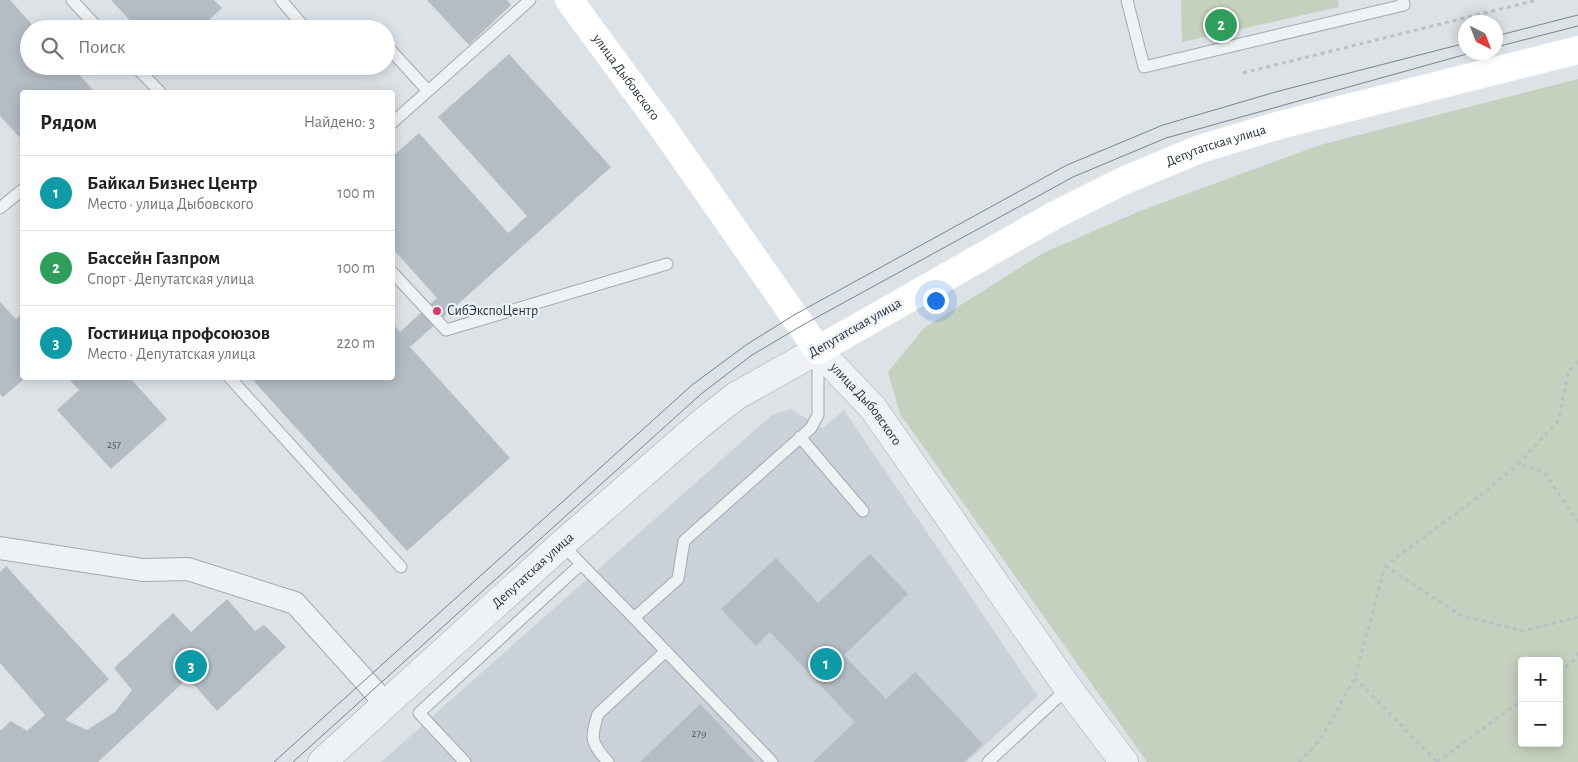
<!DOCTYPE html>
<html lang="ru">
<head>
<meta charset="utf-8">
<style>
	:root { --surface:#fff; --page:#f2f2f2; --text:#222; --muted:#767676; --line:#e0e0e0; --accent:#ea580c }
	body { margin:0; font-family:"Alegreya Sans",sans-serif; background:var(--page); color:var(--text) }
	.controls { position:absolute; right:15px; bottom:15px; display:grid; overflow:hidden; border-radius:5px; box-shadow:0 2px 12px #0003 }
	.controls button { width:45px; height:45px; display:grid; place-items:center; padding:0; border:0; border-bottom:1px solid var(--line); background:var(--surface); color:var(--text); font:25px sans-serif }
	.compass { position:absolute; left:1458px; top:15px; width:45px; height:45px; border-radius:50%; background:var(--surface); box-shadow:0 2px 12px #0003; rotate:138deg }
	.you { position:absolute; left:935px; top:300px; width:18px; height:18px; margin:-12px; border:4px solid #fff; border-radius:50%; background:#1a73e8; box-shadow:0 0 0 8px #1a73e833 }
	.badge { display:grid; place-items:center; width:32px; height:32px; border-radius:50%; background:var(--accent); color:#fff; font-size:16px; font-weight:700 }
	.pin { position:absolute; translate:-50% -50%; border:2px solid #fff; box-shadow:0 1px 5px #0006 }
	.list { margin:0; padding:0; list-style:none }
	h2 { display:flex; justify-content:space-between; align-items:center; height:65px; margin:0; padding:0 20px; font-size:21px }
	h2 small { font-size:16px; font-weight:400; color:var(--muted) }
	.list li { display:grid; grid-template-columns:32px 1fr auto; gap:15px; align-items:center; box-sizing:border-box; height:75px; padding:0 20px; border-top:1px solid var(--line) }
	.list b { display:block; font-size:19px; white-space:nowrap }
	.list p { margin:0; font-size:16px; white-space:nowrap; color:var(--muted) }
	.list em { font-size:16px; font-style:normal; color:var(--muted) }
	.icon { flex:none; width:28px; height:28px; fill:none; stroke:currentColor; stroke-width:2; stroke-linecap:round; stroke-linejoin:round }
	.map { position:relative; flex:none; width:1578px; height:762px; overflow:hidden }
	.search { position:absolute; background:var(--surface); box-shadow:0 2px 12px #0003; left:20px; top:20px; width:375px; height:55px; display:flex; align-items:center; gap:12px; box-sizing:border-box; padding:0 18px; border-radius:28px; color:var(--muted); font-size:19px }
	.panel { position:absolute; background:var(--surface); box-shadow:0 2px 12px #0003; left:20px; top:90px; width:375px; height:290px; border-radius:5px }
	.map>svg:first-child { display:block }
	.built { fill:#cbd1d9 }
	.green { fill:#c5d1be; fill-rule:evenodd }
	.building { fill:#b4bcc4 }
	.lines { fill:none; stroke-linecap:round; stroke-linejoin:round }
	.service-casing { stroke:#a2a9b1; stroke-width:13 }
	.minor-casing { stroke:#a2a9b1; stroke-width:24 }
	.tertiary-casing { stroke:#a2a9b1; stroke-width:29 }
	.path { stroke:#bbc0c5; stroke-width:3; stroke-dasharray:4 4; stroke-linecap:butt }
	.service { stroke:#eff2f5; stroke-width:11 }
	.minor { stroke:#eff2f5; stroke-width:22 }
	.tertiary { stroke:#eff2f5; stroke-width:28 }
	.secondary { stroke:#fff; stroke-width:28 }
	.tram { stroke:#768391; stroke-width:1 }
	.poi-dot { fill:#d03e64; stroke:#ecf1f5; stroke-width:2 }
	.labels { text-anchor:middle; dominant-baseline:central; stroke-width:4.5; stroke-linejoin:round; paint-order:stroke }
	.number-label { font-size:11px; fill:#4a5460 }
	.street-label { font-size:14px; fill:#26313e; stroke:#ecf1f5 }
	.poi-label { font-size:14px; fill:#26313e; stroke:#ecf1f5; text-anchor:start }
</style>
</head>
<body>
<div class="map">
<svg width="1578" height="762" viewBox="0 0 1578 762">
	<rect width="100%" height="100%" fill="#dde2e7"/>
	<path class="built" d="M 790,409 L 823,428 L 844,410 L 1038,696 L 967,762 L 381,762 L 772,415 Z"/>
	<path class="green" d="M 1181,0 L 1338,0 L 1339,7 L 1182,42 Z
		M 1578,79 L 1578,762 L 1147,762 L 900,414 L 888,372 L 924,328 L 1043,253 L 1140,211 L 1320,145 ZM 1522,661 L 1559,661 L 1559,743 L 1522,743 Z"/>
	<path class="building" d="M 0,0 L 10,0 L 36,29 L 29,29 L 29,66 L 71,66 L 95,92 L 22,92 L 22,140 L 0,116 Z
		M 111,0 L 214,0 L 222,8 L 199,29 L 138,29 Z
		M 427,0 L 507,0 L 511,5 L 469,45 Z
		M 509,54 L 611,167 L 410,347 L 510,458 L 407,551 L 251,378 L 392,378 L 392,323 L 400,332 L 437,298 L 392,248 L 392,157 L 419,133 L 508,233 L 527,216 L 438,117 Z
		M 0,302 L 16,319 L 22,313 L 22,378 L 25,378 L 3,397 L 0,394 Z
		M 68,378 L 130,378 L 167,419 L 111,469 L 57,410 L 79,390 Z
		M 870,554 L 908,594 L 844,655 L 886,699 L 915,672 L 983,744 L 964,762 L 813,762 L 855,722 L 770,632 L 756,646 L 721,609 L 776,558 L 818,603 Z
		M 6,566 L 109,679 L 65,720 L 87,730 L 115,712 L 132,690 L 114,668 L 173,613 L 191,632 L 227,599 L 255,631 L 264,625 L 286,647 L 217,711 L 188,678 L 98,762 L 0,762 L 0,731 L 11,721 L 27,731 L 45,715 L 0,663 L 0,572 Z
		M 700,704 L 755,762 L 640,762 Z"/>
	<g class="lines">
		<g class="service-casing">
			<path id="service" d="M 72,0 L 99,29
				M 281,0 L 306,29
				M 1127,0 L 1144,67 L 1404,5 L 1403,0
				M 371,29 L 372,29
				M 386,45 L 428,91 L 530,0
				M 135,66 L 160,92
				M 392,123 L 428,91
				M 0,208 L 22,190
				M 392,272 L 446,330 L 667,264
				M 230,378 L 401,567
				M 800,437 L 863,511
				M 581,564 L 634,618
				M 465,762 L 419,713 L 581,564 L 562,544
				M 608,762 C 591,743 590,739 598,714 L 666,651
				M 772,762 L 634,618 L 678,579 L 684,541 L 811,428 L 818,415 L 818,354
				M 988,762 L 1068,688"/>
		</g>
		<g class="minor-casing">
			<path id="minor" d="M 0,548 L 143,570 L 188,569 L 295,603 L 386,704"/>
		</g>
		<g class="tertiary-casing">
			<g id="tertiary">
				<path id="s1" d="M 322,762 L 562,544 L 704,421 L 736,396 L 818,350 L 873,408 L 1068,688 L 1124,762"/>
			</g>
		</g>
		<path class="path" d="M 1243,73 L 1537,0
			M 1578,361 L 1568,372 L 1559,420 L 1518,464 L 1544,472 L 1578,522
			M 1385,566 L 1462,616 L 1524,631 L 1578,617
			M 1559,672 L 1573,662 L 1578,652
			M 1355,678 L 1437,762
			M 1299,762 L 1320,740 L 1355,678 L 1385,566 L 1485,492 L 1518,464
			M 1437,762 L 1522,700"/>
		<use href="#service" class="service"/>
		<use href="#minor" class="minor"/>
		<use href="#tertiary" class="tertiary"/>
		<path class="secondary" id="s2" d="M 569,0 L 661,125 L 818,350 L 1055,215 L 1123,181 L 1200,149 L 1280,125 L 1578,50"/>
		<path class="tram" d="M 1496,36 L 1578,15
			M 1496,47 L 1578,26
			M 274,762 L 692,385 L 746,345 L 794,315 L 1067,165 L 1163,125 L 1279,91 L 1466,43
			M 293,762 L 701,394 L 752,355 L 801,326 L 1073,177 L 1166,138 L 1474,52"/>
	</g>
	<circle class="poi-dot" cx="437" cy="311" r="5"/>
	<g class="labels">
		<g class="number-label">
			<text x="114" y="444">257</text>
			<text x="699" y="733">279</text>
		</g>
		<g class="street-label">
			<text stroke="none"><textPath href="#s2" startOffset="96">улица Дыбовского</textPath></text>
			<text stroke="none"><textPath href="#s2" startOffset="878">Депутатская улица</textPath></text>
			<text transform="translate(855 328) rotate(-30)">Депутатская улица</text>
			<text stroke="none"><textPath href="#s1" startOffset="719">улица Дыбовского</textPath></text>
			<text stroke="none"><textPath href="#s1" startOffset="285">Депутатская улица</textPath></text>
		</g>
		<g class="poi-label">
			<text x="447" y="311">СибЭкспоЦентр</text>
		</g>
	</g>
</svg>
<div class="controls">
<button>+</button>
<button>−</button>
</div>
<svg class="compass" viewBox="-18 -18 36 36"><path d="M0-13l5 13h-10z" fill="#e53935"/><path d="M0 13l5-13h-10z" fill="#767676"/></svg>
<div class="you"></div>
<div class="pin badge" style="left:826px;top:664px;background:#0f9aa8">1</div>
<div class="pin badge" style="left:1221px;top:25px;background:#2e9e5b">2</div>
<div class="pin badge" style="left:191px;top:666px;background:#0f9aa8">3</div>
<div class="search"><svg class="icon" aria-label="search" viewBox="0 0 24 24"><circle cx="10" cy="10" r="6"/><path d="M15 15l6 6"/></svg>Поиск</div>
<section class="panel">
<h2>Рядом<small>Найдено: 3</small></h2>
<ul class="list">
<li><span class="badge" style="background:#0f9aa8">1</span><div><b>Байкал Бизнес Центр</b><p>Место · улица Дыбовского</p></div><em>100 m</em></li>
<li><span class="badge" style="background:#2e9e5b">2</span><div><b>Бассейн Газпром</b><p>Спорт · Депутатская улица</p></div><em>100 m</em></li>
<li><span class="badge" style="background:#0f9aa8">3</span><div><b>Гостиница профсоюзов</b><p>Место · Депутатская улица</p></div><em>220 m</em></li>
</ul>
</section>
</div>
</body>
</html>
